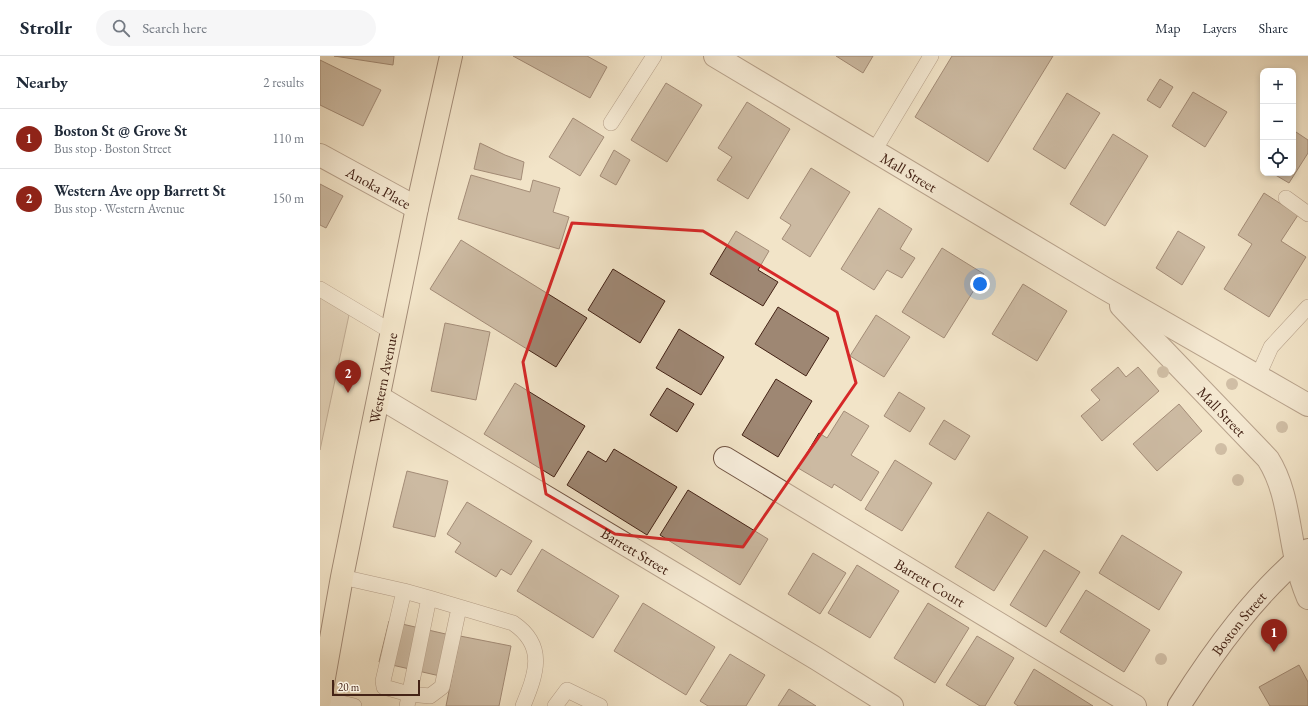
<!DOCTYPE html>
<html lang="en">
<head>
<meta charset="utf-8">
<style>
	:root { --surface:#fff; --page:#f6f6f7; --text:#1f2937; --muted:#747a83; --line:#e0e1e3; --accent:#8f2418 }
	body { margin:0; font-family:"EB Garamond",serif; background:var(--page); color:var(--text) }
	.controls { position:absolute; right:12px; top:12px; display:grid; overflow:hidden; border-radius:8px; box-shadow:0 2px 6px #0003 }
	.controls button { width:36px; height:36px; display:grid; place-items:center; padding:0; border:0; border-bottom:1px solid var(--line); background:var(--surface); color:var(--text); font:20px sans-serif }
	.scale { position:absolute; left:12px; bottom:10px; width:88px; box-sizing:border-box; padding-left:4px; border:2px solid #442316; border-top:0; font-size:11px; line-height:14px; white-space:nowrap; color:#442316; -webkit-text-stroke:3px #f7eddb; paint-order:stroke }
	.you { position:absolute; left:660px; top:228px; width:14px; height:14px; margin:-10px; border:3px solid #fff; border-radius:50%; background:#1a73e8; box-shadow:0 0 0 6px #1a73e833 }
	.badge { display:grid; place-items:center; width:26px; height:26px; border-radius:50%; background:var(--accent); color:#fff; font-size:13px; font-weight:700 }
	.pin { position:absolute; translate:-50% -33px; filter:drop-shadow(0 1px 2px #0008) }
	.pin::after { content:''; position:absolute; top:21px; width:14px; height:12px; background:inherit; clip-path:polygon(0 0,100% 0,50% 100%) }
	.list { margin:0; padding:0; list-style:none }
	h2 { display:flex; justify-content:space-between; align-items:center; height:52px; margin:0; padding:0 16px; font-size:17px }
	h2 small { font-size:13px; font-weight:400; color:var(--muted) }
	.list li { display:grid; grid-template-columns:26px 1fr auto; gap:12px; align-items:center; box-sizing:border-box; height:60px; padding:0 16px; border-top:1px solid var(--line) }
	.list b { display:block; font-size:15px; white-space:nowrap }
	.list p { margin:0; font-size:13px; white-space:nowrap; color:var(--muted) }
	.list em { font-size:13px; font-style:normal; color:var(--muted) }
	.icon { flex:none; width:22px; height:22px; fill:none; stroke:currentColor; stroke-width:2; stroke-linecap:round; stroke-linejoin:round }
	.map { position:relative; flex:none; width:988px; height:650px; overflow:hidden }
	header { display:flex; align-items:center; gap:24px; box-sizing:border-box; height:56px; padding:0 20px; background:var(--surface); border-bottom:1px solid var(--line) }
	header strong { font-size:19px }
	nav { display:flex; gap:22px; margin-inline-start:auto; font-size:14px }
	.search { width:280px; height:36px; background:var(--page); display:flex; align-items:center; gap:10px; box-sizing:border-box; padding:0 14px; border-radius:22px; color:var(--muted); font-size:15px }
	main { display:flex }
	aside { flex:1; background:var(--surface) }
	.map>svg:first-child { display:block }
	.green { fill:#d4c3aa; stroke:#8c7360 }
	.building { fill:#9e8773; stroke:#442316 }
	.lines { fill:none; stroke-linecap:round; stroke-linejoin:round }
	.lane-casing { stroke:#705342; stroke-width:16 }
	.street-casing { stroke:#705342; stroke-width:24 }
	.secondary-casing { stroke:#442316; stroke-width:24 }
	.primary-casing { stroke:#442316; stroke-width:24 }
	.lane { stroke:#f7eddb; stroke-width:15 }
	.street { stroke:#f7eddb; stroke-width:22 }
	.secondary { stroke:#f7eddb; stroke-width:22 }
	.primary { stroke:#f2e4c8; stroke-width:22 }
	.tree { fill:#a6907a }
	.marked { fill:none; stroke:#d62828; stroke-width:3; stroke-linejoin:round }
	.labels { text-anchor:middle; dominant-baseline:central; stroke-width:3; stroke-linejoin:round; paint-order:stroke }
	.street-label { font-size:15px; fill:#442316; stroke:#f7eddb }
</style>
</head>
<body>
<header>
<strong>Strollr</strong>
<div class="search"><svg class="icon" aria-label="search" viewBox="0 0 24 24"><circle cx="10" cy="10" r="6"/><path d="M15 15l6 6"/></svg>Search here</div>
<nav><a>Map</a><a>Layers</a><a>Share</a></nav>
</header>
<main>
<aside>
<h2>Nearby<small>2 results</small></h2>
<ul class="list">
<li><span class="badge">1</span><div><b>Boston St @ Grove St</b><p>Bus stop · Boston Street</p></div><em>110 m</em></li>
<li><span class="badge">2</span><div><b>Western Ave opp Barrett St</b><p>Bus stop · Western Avenue</p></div><em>150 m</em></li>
</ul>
</aside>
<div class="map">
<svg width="988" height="650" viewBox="0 0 988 650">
	<rect width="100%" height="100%" fill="#f2e4c8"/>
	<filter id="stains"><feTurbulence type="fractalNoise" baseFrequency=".005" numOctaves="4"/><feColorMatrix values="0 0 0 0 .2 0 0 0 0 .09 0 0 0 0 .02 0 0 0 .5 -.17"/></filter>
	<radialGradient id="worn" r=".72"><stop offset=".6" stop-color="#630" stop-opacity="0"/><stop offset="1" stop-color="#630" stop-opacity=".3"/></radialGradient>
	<path class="green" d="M 0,240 L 29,259 L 0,394 Z"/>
	<path class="building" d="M 14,0 L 74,0 L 73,9 Z
		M 193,0 L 267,0 L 287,11 L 270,42 Z
		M 516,0 L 553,0 L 543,17 Z
		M 632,0 L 733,0 L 668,106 L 595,61 Z
		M 0,4 L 61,34 L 43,70 L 0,49 Z
		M 840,23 L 853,31 L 840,52 L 827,44 Z
		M 346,27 L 382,49 L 347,106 L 311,84 Z
		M 873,36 L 907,56 L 885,91 L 852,70 Z
		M 747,37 L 780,57 L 745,113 L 713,93 Z
		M 427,46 L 470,73 L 428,143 L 397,124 L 412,101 L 398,92 Z
		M 253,62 L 284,81 L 260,120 L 229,101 Z
		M 973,74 L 988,84 L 988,97 L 969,127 L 952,117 L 973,117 Z
		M 793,78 L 828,100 L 785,170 L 750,148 Z
		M 160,87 L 185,99 L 204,106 L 201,124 L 154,113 Z
		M 294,94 L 310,104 L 296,129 L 280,120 Z
		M 491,112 L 530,136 L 490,201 L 462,183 L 471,169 L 460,162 Z
		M 151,119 L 210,136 L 213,124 L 240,132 L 233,156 L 249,161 L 239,193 L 138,163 Z
		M 0,128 L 23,140 L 6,172 L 0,169 Z
		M 944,137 L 978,159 L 961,185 L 986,201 L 949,261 L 904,233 L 932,188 L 918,179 Z
		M 559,152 L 592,173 L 580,193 L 595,202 L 582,222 L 567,214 L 554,234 L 521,213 Z
		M 416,175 L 449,195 L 438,214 L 458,226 L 443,250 L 390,218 Z
		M 858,175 L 885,191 L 862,229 L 836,212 Z
		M 141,184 L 267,262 L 236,311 L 110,233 Z
		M 622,192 L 664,218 L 624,282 L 582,256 Z
		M 293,213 L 345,245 L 320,287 L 268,254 Z
		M 703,228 L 747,255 L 717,305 L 672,278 Z
		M 458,251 L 509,282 L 486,320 L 435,288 Z
		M 556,259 L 590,281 L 564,321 L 530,300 Z
		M 125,267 L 170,276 L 156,344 L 111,335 Z
		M 359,273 L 404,301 L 381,339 L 336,312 Z
		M 798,311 L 806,321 L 818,311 L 839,335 L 782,385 L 761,360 L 780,344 L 771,334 Z
		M 456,323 L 492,345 L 458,401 L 422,379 Z
		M 195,327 L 265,370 L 234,421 L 164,378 Z
		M 347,332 L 374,348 L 357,376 L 330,359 Z
		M 579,336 L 605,352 L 590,376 L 564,360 Z
		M 859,348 L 882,375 L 837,415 L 813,388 Z
		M 524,355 L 549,370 L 531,399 L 559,416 L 541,445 L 514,428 L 512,432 L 478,412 L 499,377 L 507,382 Z
		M 624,364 L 650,380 L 635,404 L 609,388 Z
		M 294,393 L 357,431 L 327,479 L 247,429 L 268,395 L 286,406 Z
		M 575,404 L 612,427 L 582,475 L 545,453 Z
		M 87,415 L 128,425 L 115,481 L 73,471 Z
		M 368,434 L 448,483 L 420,529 L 340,479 Z
		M 147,446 L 212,485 L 191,519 L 181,513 L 176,521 L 135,496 L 141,487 L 127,478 Z
		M 668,456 L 708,481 L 674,535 L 635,511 Z
		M 802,479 L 862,516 L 839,554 L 779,517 Z
		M 222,493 L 299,540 L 273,582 L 197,535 Z
		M 724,494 L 760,516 L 726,571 L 690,549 Z
		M 493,497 L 526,517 L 500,558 L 468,538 Z
		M 537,509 L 579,535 L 550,582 L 508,557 Z
		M 766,534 L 830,574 L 804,616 L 740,576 Z
		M 323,547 L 395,591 L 366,639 L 294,595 Z
		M 608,547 L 649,572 L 615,627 L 574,602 Z
		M 69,565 L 130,579 L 120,620 L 59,606 Z
		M 140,580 L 191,590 L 179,650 L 126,650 Z
		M 657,580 L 694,602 L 665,650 L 660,650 L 626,629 Z
		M 410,598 L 445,619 L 426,650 L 388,650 L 380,645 Z
		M 979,609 L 988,626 L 988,650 L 950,650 L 939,631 Z
		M 714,613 L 773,650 L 698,650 L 694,647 Z
		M 469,633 L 496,650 L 458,650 Z"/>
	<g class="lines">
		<g class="lane-casing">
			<path id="lane" d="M 291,67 L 334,0
				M 554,95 L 611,0
				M 966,142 L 988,158
				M 0,233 L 72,276
				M 938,320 L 951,291 L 988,251
				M 22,521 L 84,535 L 109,542
				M 84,535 L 63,625 L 64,631 L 89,638 L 110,640 L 122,631 L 139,552
				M 1,642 L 34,650
				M 87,650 L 109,542 L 193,567 C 227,590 216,618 203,650
				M 235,650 L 247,634 L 280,650"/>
		</g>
		<g class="street-casing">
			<g id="street">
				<path id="s1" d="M 395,0 L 784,232 L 988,349"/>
				<path id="s2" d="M 0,99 L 97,152"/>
				<path id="s3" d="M 801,250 L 948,403 C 967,433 968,469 976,504 C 979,517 983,530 988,542"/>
				<path id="s4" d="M 59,341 L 497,603 L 572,650"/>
				<path id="s5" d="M 405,402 L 815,650"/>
			</g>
		</g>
		<g class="secondary-casing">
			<g id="secondary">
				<path id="s6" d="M 859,650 C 895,593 936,537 988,494"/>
			</g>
		</g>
		<g class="primary-casing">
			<g id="primary">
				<path id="s7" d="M 0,644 L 22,521 L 44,412 L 97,152 L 131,0"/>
			</g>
		</g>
		<use href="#lane" class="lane"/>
		<use href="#street" class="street"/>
		<use href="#secondary" class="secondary"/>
		<use href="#primary" class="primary"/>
	</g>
	<g class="tree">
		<circle cx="843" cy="316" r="6"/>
		<circle cx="912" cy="328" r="6"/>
		<circle cx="962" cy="371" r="6"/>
		<circle cx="901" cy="393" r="6"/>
		<circle cx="918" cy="424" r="6"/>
		<circle cx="841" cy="603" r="6"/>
	</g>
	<path d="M0 0H988V650H0ZM 252,167 L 383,175 L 517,256 L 536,327 L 423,491 L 295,478 L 226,438 L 203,306 Z" fill="#f2e4c8" fill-opacity=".55" fill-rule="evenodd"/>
	<path class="marked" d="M 252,167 L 383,175 L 517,256 L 536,327 L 423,491 L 295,478 L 226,438 L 203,306 Z"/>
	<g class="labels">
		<g class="street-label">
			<text stroke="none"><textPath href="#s1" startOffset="226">Mall Street</textPath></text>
			<text stroke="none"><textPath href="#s2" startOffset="67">Anoka Place</textPath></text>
			<text stroke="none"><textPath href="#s7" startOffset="328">Western Avenue</textPath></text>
			<text stroke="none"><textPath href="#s3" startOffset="146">Mall Street</textPath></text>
			<text stroke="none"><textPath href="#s4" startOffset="299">Barrett Street</textPath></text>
			<text stroke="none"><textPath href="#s5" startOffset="240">Barrett Court</textPath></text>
			<text stroke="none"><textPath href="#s6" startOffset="102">Boston Street</textPath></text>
		</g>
	</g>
	<rect width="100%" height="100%" filter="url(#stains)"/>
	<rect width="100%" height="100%" fill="url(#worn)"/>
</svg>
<div class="controls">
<button>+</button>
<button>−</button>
<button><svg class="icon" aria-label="locate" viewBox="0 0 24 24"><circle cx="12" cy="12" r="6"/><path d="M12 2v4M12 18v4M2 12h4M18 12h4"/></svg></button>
</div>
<div class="scale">20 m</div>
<div class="you"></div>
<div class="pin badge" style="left:954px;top:596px">1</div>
<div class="pin badge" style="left:28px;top:337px">2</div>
</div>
</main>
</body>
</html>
